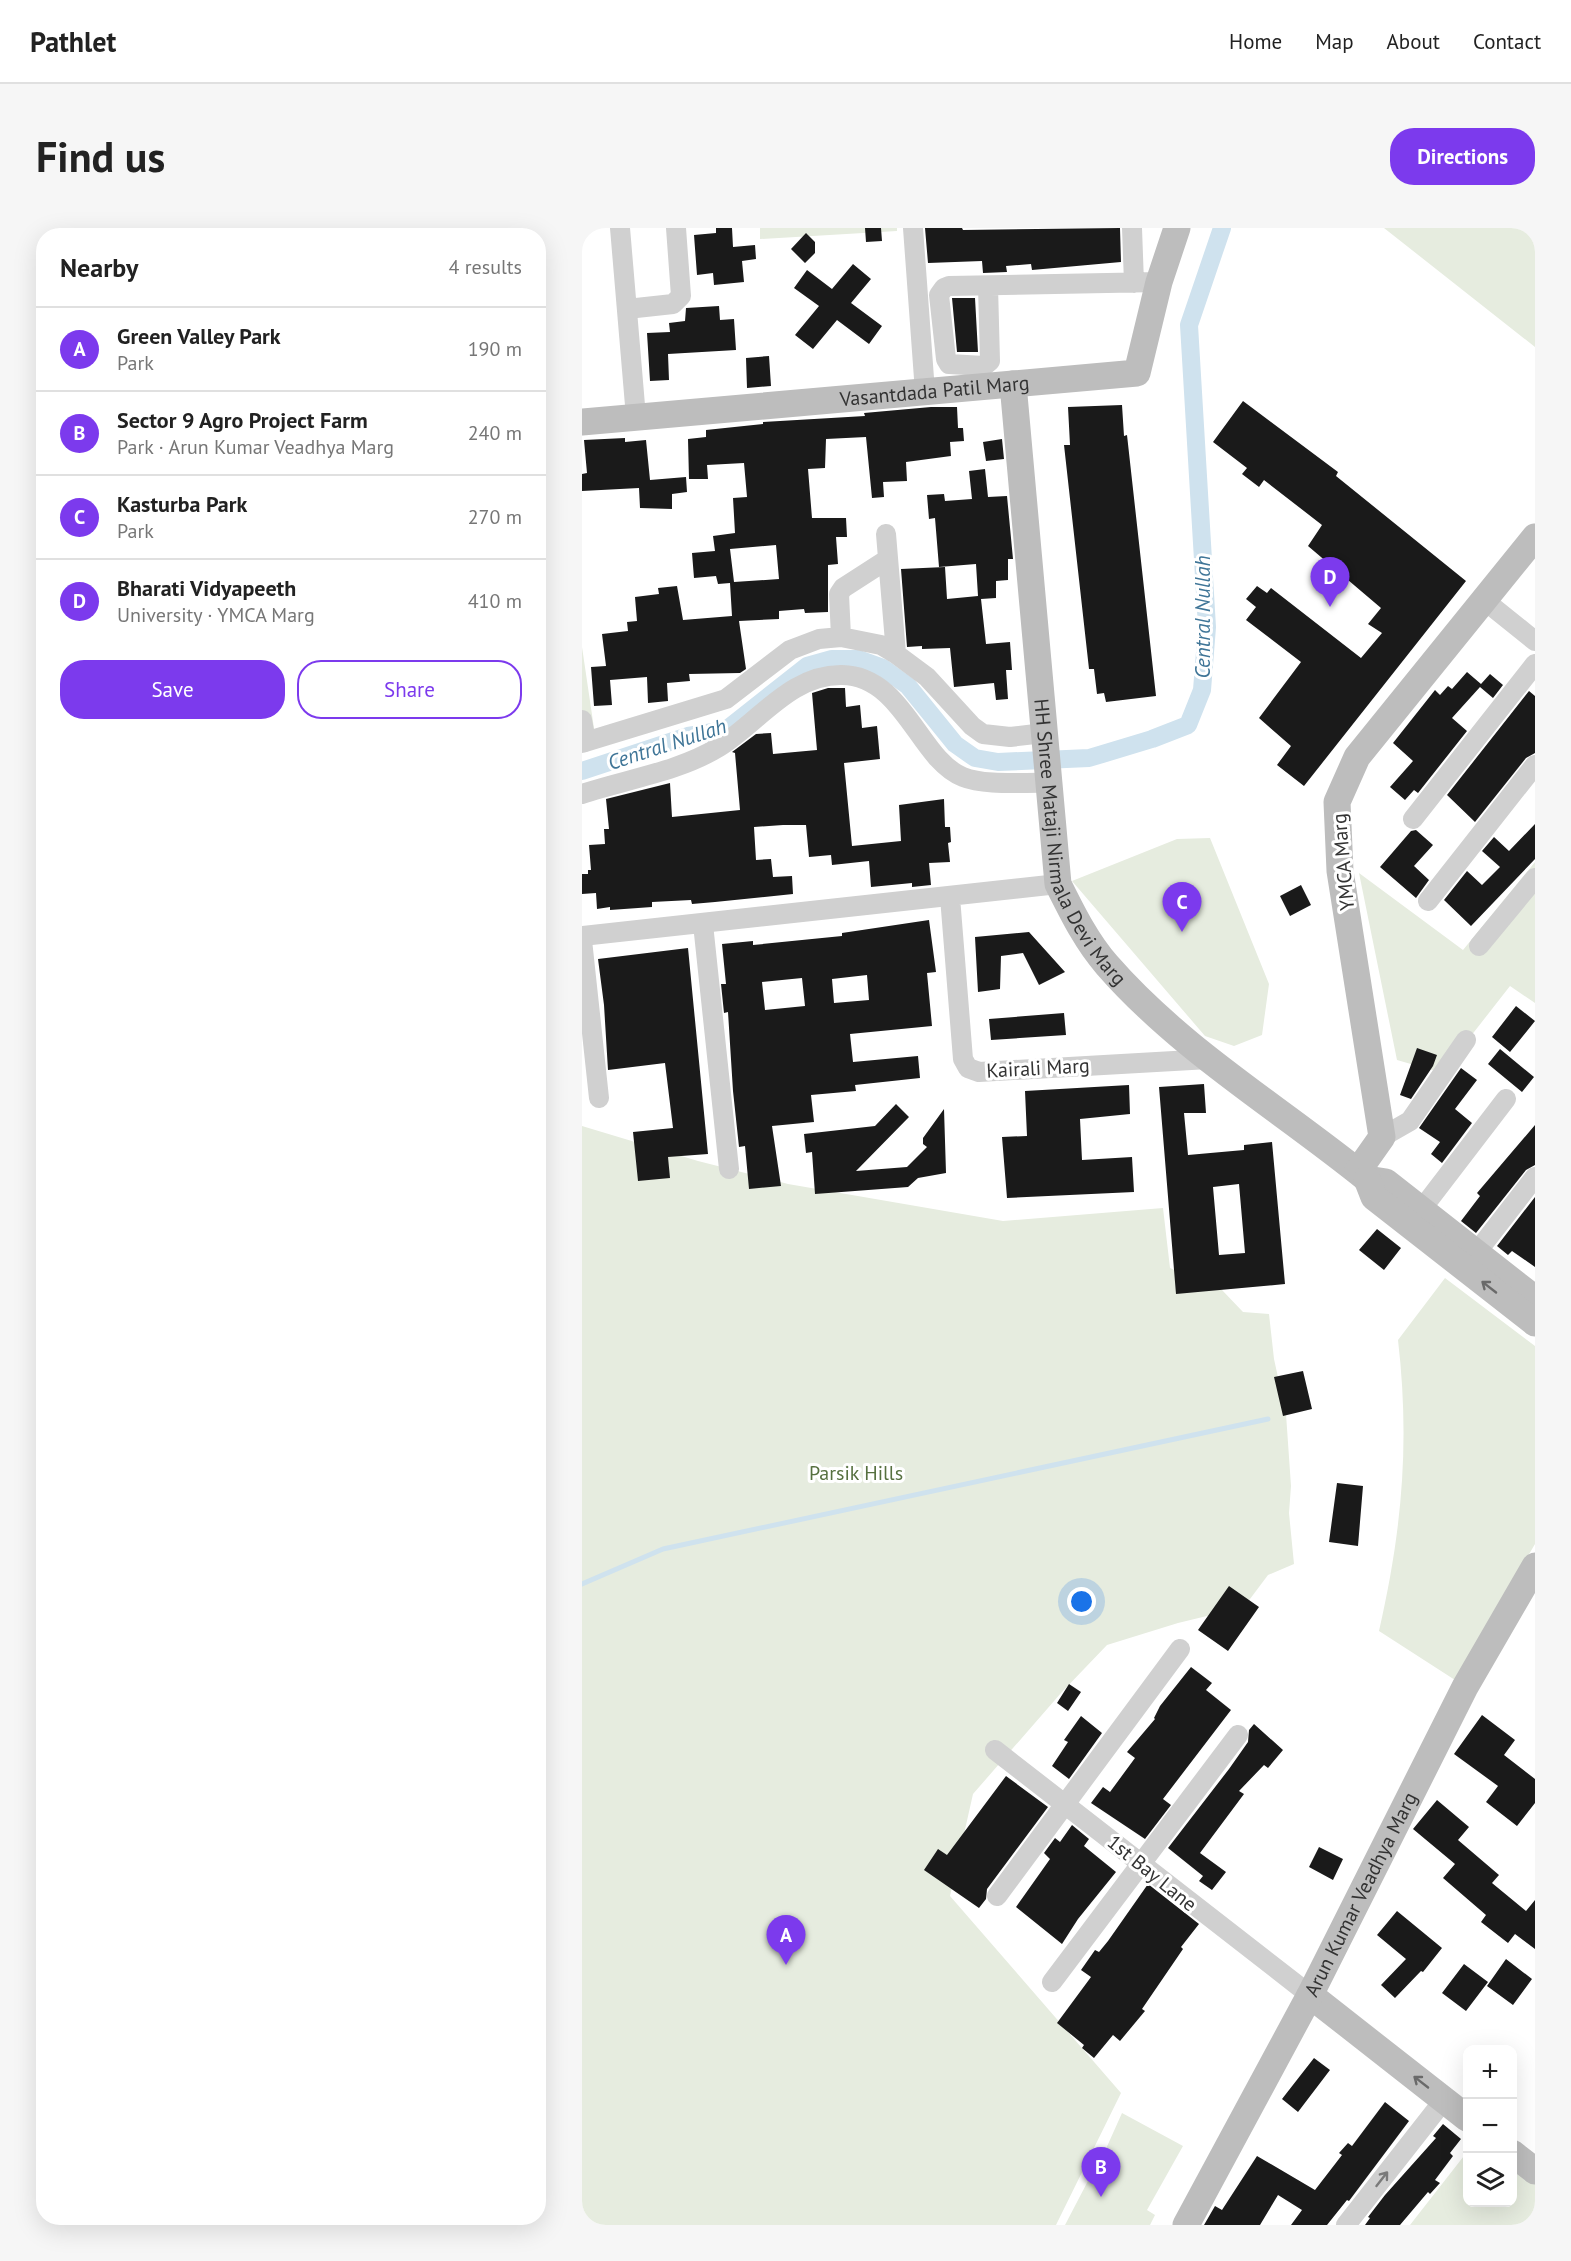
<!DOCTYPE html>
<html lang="en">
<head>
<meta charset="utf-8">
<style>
	:root { --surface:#fff; --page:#f6f6f6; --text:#222; --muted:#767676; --line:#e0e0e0; --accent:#7c3aed }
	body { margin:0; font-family:"PT Sans",sans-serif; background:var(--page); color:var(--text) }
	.controls { position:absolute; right:18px; bottom:18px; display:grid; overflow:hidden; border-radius:12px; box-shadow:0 6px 24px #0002 }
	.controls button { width:54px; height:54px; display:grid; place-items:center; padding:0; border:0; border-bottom:2px solid var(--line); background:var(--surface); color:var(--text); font:30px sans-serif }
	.you { position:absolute; left:500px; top:1374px; width:21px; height:21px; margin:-15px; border:4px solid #fff; border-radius:50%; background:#1a73e8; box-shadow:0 0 0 9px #1a73e833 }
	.badge { display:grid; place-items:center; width:39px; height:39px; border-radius:50%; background:var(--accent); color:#fff; font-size:20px; font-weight:700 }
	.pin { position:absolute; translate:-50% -50px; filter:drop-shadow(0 2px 3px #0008) }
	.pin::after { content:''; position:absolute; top:32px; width:21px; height:18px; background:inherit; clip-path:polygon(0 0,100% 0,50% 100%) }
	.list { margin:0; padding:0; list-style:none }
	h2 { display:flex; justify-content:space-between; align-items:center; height:78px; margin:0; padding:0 24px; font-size:26px }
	h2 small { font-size:20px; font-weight:400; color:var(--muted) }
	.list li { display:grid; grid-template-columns:39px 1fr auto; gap:18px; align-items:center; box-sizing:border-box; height:84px; padding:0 24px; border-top:2px solid var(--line) }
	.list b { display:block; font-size:22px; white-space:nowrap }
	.list p { margin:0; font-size:20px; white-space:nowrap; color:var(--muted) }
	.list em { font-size:20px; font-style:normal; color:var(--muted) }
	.actions { display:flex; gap:12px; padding:18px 24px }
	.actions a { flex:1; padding:14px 0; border:2px solid var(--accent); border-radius:24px; text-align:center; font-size:21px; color:var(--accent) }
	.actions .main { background:var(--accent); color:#fff }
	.icon { flex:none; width:33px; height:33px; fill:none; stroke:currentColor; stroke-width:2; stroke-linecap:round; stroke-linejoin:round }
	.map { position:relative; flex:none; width:953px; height:1997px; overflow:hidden; border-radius:24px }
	header { display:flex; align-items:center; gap:36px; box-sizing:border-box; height:84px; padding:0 30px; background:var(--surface); border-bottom:2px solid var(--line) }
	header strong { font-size:28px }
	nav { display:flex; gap:33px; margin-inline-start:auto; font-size:21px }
	.intro { display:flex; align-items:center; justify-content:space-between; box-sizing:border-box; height:144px; padding:0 36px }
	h1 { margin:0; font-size:42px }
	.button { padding:15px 27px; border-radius:24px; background:var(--accent); color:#fff; font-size:21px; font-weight:700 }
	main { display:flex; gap:36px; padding:0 36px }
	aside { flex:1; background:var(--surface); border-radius:24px; box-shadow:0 6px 24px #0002 }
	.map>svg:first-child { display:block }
	.green { fill:#e6ecdf }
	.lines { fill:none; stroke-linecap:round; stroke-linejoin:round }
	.stream { stroke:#cfe2ee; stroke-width:5 }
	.canal { stroke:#cfe2ee; stroke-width:18 }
	.building { fill:#1a1a1a; fill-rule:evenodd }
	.street { stroke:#d0d0d0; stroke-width:20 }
	.secondary { stroke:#bdbdbd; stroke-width:27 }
	.oneway { stroke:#6a6a6a }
	.oneway2 { stroke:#7a7a7a }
	.labels { text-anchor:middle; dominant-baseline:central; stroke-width:6; stroke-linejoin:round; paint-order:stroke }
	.street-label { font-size:20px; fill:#333; stroke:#fff }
	.park-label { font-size:20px; fill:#56703f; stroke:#fff }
	.water-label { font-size:21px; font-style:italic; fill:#3f7597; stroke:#fff }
</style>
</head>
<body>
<header>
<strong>Pathlet</strong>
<nav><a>Home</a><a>Map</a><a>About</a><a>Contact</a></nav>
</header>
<div class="intro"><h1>Find us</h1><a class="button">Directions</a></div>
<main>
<aside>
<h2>Nearby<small>4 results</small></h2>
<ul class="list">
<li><span class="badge">A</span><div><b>Green Valley Park</b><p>Park</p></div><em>190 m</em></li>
<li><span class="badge">B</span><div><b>Sector 9 Agro Project Farm</b><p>Park · Arun Kumar Veadhya Marg</p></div><em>240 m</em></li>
<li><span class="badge">C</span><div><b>Kasturba Park</b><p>Park</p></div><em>270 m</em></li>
<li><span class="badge">D</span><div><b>Bharati Vidyapeeth</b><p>University · YMCA Marg</p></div><em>410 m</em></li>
</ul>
<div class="actions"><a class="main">Save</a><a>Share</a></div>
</aside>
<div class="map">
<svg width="953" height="1997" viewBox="0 0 953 1997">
	<rect width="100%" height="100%" fill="#fff"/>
	<path class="green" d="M 178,0 L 315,0 L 315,3 L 178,11 Z
		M 802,0 L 953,0 L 953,119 Z
		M 0,419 L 13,507 L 0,509 Z
		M 628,610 L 687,756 L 680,807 L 652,818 L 623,808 L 490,653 L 595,611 Z
		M 953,634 L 953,775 L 928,758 L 860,845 L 815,832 L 777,645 L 881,722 Z
		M 0,898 L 116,933 L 206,956 L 421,993 L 581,980 L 588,1040 L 640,1062 L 661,1084 L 687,1086 L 692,1131 L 704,1186 L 709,1258 L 707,1285 L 712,1336 L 686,1347 L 662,1379 L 596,1395 L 525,1417 L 479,1465 L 391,1566 L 368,1668 L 539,1865 L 474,1997 L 0,1997 Z
		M 863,1050 L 953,1118 L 953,1316 L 873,1452 L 797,1403 C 820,1302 828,1215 816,1112 Z
		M 540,1885 L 601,1918 L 565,1982 L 573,1987 L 568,1997 L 483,1997 L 507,1951 L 510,1952 Z
		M 885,1924 L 885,1974 L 930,1974 L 931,1938 L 953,1956 L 953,1997 L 828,1997 Z"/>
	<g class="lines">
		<path class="stream" d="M 0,1356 L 81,1321 L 686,1191"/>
		<path class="canal" d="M 0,543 L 106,508 L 144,502 L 225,438 L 250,431 L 276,431 L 301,440 L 326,458 L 373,516 L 393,530 L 416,534 L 507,530 L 570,511 L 606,497 L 620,462 L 625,399 L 607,97 L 640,0"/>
	</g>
	<path class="building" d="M 134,0 L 150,0 L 151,19 L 173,17 L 174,31 L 160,33 L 162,54 L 132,57 L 131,45 L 115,47 L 112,7 L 134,5 Z
		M 283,0 L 299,0 L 300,13 L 284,14 Z
		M 343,0 L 380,0 L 381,2 L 538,0 L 539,34 L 450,42 L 449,36 L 424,38 L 425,44 L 401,45 L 400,33 L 346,35 Z
		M 224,5 L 233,14 L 233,25 L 223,35 L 209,21 Z
		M 271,36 L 289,51 L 269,75 L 300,98 L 287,116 L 255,92 L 231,121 L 213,107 L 237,78 L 212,60 L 225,42 L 250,61 Z
		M 370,70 L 393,70 L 396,124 L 375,124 Z
		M 137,78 L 138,92 L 152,91 L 154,122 L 86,126 L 87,152 L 68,153 L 65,105 L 88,104 L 87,95 L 103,93 L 104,80 Z
		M 187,128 L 189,158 L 165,160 L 164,130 Z
		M 661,173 L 756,244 L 754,248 L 884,353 L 722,558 L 695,537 L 709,518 L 677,490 L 719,434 L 664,392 L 674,379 L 664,371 L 675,358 L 685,365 L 689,360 L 779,430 L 800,405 L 786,396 L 799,380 L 726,318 L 740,297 L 682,252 L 677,259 L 660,246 L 665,240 L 631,214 Z
		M 540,177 L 542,208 L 545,207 L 574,468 L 524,474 L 522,465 L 515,466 L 512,441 L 507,441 L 482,217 L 488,217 L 486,179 Z
		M 349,179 L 375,179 L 376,200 L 381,200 L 382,213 L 368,214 L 369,228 L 324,234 L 325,253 L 301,254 L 302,269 L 290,270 L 284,209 L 244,211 L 243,240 L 226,241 L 230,290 L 264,290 L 265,309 L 254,309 L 256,336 L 246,337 L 246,384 L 223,385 L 222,381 L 197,383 L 197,391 L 157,393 L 164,441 L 158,445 L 107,446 L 108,453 L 85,455 L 86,473 L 66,475 L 65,449 L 28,452 L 30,477 L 12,478 L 9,439 L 24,438 L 20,406 L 46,403 L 45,394 L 55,393 L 53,369 L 77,366 L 76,360 L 95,358 L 101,392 L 150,388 L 148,355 L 136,356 L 134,348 L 112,350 L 110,325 L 133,323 L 131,308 L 153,305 L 151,270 L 165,269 L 162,235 L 125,237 L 126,251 L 107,251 L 106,211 L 124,209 L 124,202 L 181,196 L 181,194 L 283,188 L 282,185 ZM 194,317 L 197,351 L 152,354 L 148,321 Z
		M 43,210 L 43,214 L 64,212 L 68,252 L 104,249 L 105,264 L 90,266 L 90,281 L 58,280 L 57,260 L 0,263 L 0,246 L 5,245 L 2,212 Z
		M 420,211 L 422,231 L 404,233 L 401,214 Z
		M 403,241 L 406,269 L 425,268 L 431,331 L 426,331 L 426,352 L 414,353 L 414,370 L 399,371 L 404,416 L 428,414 L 430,442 L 424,442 L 426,471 L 414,472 L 412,455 L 372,459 L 368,420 L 340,421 L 340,418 L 325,419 L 319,341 L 363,339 L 365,371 L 396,368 L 394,336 L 357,339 L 353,290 L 347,291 L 345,267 L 362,266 L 363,273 L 390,271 L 387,243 Z
		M 885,444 L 899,456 L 908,446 L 921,457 L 911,470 L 898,459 L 870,490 L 885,503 L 836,565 L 832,562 L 823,572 L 808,559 L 831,533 L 811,515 L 853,462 L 858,467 L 866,458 L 870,461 Z
		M 246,460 L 263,460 L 264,479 L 278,477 L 280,500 L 295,498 L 298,531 L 262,535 L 270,618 L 319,613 L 317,577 L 362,571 L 363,599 L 368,599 L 369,614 L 366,615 L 368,634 L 347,635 L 349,657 L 330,659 L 330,655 L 289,659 L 287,633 L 250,637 L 249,627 L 227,629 L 224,597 L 201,597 L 172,599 L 174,632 L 189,631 L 191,649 L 210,648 L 211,666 L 133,674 L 110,676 L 109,672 L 70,674 L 70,679 L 28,682 L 28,679 L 15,681 L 14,665 L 0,666 L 0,646 L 6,646 L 6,642 L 9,642 L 7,617 L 23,616 L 22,601 L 27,601 L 24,571 L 88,555 L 90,589 L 158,582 L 153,525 L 150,524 L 174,506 L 189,505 L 191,526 L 235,522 L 230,465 Z
		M 947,463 L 953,468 L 953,525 L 944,530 L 893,594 L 865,567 Z
		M 953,596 L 953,631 L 889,698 L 862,672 L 885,643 L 900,657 L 918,639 L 900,623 L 912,609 L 927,623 Z
		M 834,602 L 851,617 L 832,638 L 847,652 L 834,670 L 798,639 L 829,603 Z
		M 719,657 L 729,677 L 708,688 L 698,668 Z
		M 347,692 L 354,744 L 345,745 L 350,798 L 268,806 L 271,834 L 336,828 L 338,850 L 273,857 L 274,863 L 229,867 L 232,894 L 190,898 L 199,958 L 167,961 L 163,918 L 157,919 L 151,863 L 146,784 L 142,785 L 139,756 L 144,756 L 140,716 L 171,713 L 171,717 L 260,708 L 260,705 ZM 285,747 L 287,772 L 252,775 L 250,751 ZM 220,750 L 223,778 L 183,782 L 180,754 Z
		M 447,704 L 483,744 L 457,757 L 441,725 L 419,728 L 418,761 L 396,764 L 393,709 Z
		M 106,720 L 126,926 L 86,929 L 88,950 L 56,953 L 51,904 L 91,900 L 83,835 L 26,842 L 22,777 L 16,731 Z
		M 934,778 L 953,793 L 928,824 L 910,809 Z
		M 482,785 L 484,807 L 409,812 L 407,791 Z
		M 835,820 L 855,827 L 851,838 L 829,871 L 818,867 Z
		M 918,821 L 952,849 L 940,864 L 906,836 Z
		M 879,840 L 895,852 L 873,881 L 890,895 L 860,935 L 849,926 L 858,914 L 837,900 Z
		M 622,856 L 624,885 L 602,885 L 606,927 L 662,922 L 662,917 L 690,914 L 703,1056 L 594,1066 L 577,859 ZM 657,956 L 663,1025 L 637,1027 L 631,959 Z
		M 547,857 L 548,886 L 498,891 L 500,932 L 550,929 L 552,964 L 425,970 L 420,909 L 445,908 L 443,863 Z
		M 314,876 L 327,889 L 274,943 L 325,939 L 345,919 L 341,916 L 341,910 L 362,881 L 364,945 L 336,950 L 326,959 L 233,966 L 230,924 L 224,925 L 222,906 L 293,898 Z
		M 953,897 L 953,937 L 944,942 L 894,1005 L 879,993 L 898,968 L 895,965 Z
		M 953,969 L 953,1039 L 930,1023 L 926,1027 L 915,1018 Z
		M 795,1001 L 819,1020 L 802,1042 L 777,1022 Z
		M 721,1143 L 730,1181 L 701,1188 L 692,1149 Z
		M 755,1255 L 781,1258 L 776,1318 L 747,1314 Z
		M 647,1358 L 677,1379 L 646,1423 L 616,1402 Z
		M 609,1439 L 630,1455 L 624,1462 L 649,1482 L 581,1571 L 589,1577 L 563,1611 L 509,1575 L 521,1559 L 528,1564 L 553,1530 L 545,1524 L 573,1491 L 572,1490 L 578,1478 Z
		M 487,1456 L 499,1464 L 486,1483 L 475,1475 Z
		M 900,1487 L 933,1512 L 922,1527 L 953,1551 L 953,1575 L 935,1598 L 904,1574 L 916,1558 L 872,1526 Z
		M 499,1488 L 520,1505 L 487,1551 L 470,1538 L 486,1514 L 482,1512 Z
		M 672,1496 L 701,1522 L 686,1540 L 682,1537 L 657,1563 L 662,1566 L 618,1625 L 644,1644 L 630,1662 L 617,1653 L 621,1648 L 586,1620 L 647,1541 L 666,1514 L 667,1502 Z
		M 424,1548 L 466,1579 L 405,1661 L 404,1671 L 397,1680 L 342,1642 L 356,1621 L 365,1627 Z
		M 855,1572 L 887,1599 L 876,1612 L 917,1647 L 910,1655 L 944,1683 L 953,1672 L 953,1721 L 933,1706 L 926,1715 L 899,1694 L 904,1687 L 861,1650 L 873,1636 L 831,1601 Z
		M 490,1597 L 507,1611 L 502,1618 L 534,1644 L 496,1691 L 480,1716 L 434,1679 L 468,1631 L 462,1625 L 473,1610 L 478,1614 Z
		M 737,1619 L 761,1631 L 751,1652 L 727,1639 Z
		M 566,1656 L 617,1696 L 599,1719 L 601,1721 L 560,1781 L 563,1783 L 538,1813 L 531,1807 L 512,1830 L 500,1820 L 502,1817 L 475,1795 L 509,1749 L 499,1742 L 513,1722 L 517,1724 L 526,1713 Z
		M 815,1683 L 860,1720 L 841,1744 L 839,1743 L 813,1770 L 799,1757 L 824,1731 L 795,1707 Z
		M 924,1731 L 950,1751 L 931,1777 L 905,1758 Z
		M 882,1736 L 906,1754 L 884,1783 L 860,1765 Z
		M 732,1830 L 748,1842 L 716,1884 L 700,1871 Z
		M 803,1874 L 827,1893 L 767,1973 L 765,1972 L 745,1997 L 709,1997 L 720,1982 L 696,1967 L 678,1997 L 622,1997 L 633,1978 L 640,1982 L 675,1928 L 733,1962 L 760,1927 L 757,1925 L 766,1915 L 770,1918 Z
		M 861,1896 L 879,1911 L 868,1925 L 871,1928 L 853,1952 L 858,1955 L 848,1966 L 846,1964 L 818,1997 L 783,1997 L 788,1990 L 786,1989 L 803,1967 L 854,1910 L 851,1908 Z"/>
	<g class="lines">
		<path class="street" d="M 38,0 L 54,189
			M 331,0 L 343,164
			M 550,0 L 552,55
			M 406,58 L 408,133 L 402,138 L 367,136 L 364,131 L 357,67 L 362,60 L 367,58 L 577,54
			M 45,81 L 91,76 L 99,68 L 94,0
			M 304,306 L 314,426
			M 902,372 L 953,413
			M 259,409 L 257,366 L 261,360 L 306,331
			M 0,492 L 4,514
			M 0,515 L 144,471 L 208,422 L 237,411 L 259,409 L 299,417 L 314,426 L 345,449 L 390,498 L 401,506 L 428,509 L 462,505
			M 0,566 C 45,551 96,544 137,519 C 177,494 209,446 260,447 C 322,448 337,532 381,549 C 403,558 443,554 467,555
			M 831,591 L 953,436
			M 368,669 L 381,831 L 386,840 L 397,844 L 627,831
			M 846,673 L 953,537
			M 121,696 L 147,941
			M 0,708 L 476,656
			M 0,712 L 17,870
			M 897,718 L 953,650
			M 800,909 L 828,893 L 884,812
			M 839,982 L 924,871
			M 894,1025 L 953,949
			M 413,1522 L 728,1767
			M 415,1668 L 598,1421
			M 470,1754 L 656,1507
			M 764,1997 L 862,1872"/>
		<g class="secondary">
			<path id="s1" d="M 431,156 L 476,656 C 490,684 504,713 525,737 C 599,822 699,881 785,951 L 804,954 L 953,1071"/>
			<path id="s2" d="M 0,194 L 555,145 L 577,54 L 595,0"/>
			<path d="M 776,943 L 800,909 L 758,643 L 755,574 L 775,529 L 953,309"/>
			<path d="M 785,951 L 792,969 L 953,1095"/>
			<path d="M 728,1767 L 885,1890"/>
			<path d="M 930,1925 L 953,1943"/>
			<path id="s3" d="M 604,1997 L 728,1767 L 883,1459 L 953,1338"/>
		</g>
	</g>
	<defs><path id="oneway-shaft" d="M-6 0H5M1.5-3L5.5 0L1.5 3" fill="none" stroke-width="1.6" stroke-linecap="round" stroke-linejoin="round" transform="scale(1.5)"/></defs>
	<g class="oneway">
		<use href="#oneway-shaft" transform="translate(907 1059) rotate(-142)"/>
		<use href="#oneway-shaft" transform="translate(839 1854) rotate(-142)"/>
	</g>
	<use class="oneway2" href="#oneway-shaft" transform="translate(800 1951) rotate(-52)"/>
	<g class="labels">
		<g class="street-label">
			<text stroke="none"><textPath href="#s2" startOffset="354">Vasantdada Patil Marg</textPath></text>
			<text stroke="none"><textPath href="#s1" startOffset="468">HH Shree Mataji Nirmala Devi Marg</textPath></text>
			<text transform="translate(761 634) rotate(-95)">YMCA Marg</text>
			<text transform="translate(456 840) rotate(-3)">Kairali Marg</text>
			<text transform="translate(570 1645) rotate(39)">1st Bay Lane</text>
			<text stroke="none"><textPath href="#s3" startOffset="374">Arun Kumar Veadhya Marg</textPath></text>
		</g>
		<g class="park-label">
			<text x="274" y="1245">Parsik Hills</text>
		</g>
		<g class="water-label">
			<text transform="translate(620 389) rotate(-90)">Central Nullah</text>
			<text transform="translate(85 516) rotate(-18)">Central Nullah</text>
		</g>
	</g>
</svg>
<div class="controls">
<button>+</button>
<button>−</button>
<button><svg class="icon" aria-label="layers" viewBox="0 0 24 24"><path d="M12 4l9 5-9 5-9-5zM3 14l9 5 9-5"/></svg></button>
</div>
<div class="you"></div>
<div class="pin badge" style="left:204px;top:1737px">A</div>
<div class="pin badge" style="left:519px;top:1969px">B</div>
<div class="pin badge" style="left:600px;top:704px">C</div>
<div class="pin badge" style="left:748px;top:379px">D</div>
</div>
</main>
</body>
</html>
